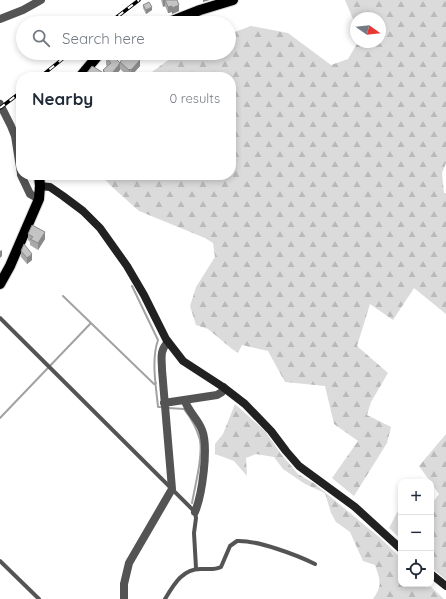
<!DOCTYPE html>
<html lang="en">
<head>
<meta charset="utf-8">
<style>
	:root { --surface:#fff; --page:#f6f6f7; --text:#1f2937; --muted:#747a83; --line:#e0e1e3 }
	body { margin:0; font-family:Quicksand,sans-serif; background:var(--page); color:var(--text) }
	.controls { position:absolute; right:12px; bottom:12px; display:grid; overflow:hidden; border-radius:8px; box-shadow:0 2px 6px #0003 }
	.controls button { width:36px; height:36px; display:grid; place-items:center; padding:0; border:0; border-bottom:1px solid var(--line); background:var(--surface); color:var(--text); font:20px sans-serif }
	.compass { position:absolute; left:350px; top:12px; width:36px; height:36px; border-radius:50%; background:var(--surface); box-shadow:0 2px 6px #0003; rotate:104deg }
	.list { margin:0; padding:0; list-style:none }
	h2 { display:flex; justify-content:space-between; align-items:center; height:52px; margin:0; padding:0 16px; font-size:17px }
	h2 small { font-size:13px; font-weight:400; color:var(--muted) }
	.icon { flex:none; width:22px; height:22px; fill:none; stroke:currentColor; stroke-width:2; stroke-linecap:round; stroke-linejoin:round }
	.map { position:relative; flex:none; width:446px; height:599px; overflow:hidden }
	.search { position:absolute; background:var(--surface); box-shadow:0 2px 6px #0003; left:16px; top:16px; width:220px; height:44px; display:flex; align-items:center; gap:10px; box-sizing:border-box; padding:0 14px; border-radius:22px; color:var(--muted); font-size:15px }
	.panel { position:absolute; background:var(--surface); box-shadow:0 2px 6px #0003; left:16px; top:72px; width:220px; height:108px; border-radius:16px }
	.map>svg:first-child { display:block }
	.forest { fill:url(#forest-firs) }
	.lines { fill:none; stroke-linecap:round; stroke-linejoin:round }
	.stream { stroke:#a2a2a2; stroke-width:2 }
	.primary-casing { stroke:#dbdbdb; stroke-width:12 }
	.lane { stroke:#545454; stroke-width:4 }
	.street { stroke:#545454; stroke-width:8 }
	.secondary { stroke:#212121; stroke-width:8 }
	.primary { stroke:#000; stroke-width:10 }
	.rail-casing { stroke:#000; stroke-width:3.5 }
	.rail { stroke:#fff; stroke-width:2; stroke-dasharray:6; stroke-linecap:butt }
	.wall { fill:#a9a9a9 }
	.shaded-wall { fill:#898989 }
	.building { fill:#c4c4c4; stroke:#898989 }
</style>
</head>
<body>
<div class="map">
<svg width="446" height="599" viewBox="0 0 446 599">
	<defs>
		<pattern id="forest-firs" width="22" height="20" patternUnits="userSpaceOnUse"><rect width="22" height="20" fill="#dbdbdb"/><path d="M5 1l3.5 6h-7zM16 11l3.5 6h-7z" fill="#bababa"/></pattern>
	</defs>
	<rect width="100%" height="100%" fill="#fff"/>
	<path class="forest" d="M 345,0 L 446,0 L 446,163 L 442,173 L 444,193 L 446,193 L 446,314 L 414,288 L 393,320 L 370,304 L 357,346 L 388,373 L 371,402 L 367,415 L 391,427 L 387,443 L 354,496 L 332,478 L 358,441 L 334,424 L 325,386 L 285,382 L 268,351 L 242,345 L 238,353 L 232,349 L 208,329 L 196,325 L 190,306 L 196,287 L 215,257 L 213,243 L 205,238 L 139,211 L 111,186 L 101,175 L 231,175 L 231,77 L 145,77 L 178,53 L 229,53 L 229,34 L 251,26 L 288,33 L 331,65 L 348,59 L 358,42 L 380,42 L 380,18 L 356,18 L 356,26 Z
		M 235,404 L 265,431 L 281,454 L 298,474 L 315,484 L 379,537 L 401,558 L 401,584 L 428,584 L 444,599 L 373,599 C 383,585 380,580 375,565 L 363,561 L 350,532 L 336,522 L 331,513 L 325,493 L 305,484 L 283,469 L 274,457 L 256,454 L 246,458 L 247,476 L 234,461 L 215,454 L 215,444 L 223,434 Z
		M 446,434 L 446,580 L 431,567 L 431,505 L 439,494 L 419,466 Z
		M 401,505 L 401,539 L 389,528 Z"/>
	<g class="lines">
		<path class="stream" d="M 132,286 L 158,340 C 151,360 156,386 158,407 L 163,407
			M 63,296 L 154,384 L 156,383
			M 168,408 L 184,409 C 191,418 197,429 200,440 C 203,456 195,486 192,503
			M 0,418 L 91,323"/>
		<g class="primary-casing">
			<path id="primary" d="M 167,23 L 200,10 L 233,0
				M 80,77 L 100,53
				M 0,284 L 10,266 L 39,199 L 40,186 L 39,175"/>
		</g>
		<path class="lane" d="M 0,318 L 195,512 L 196,518 L 194,533 L 196,568
			M 0,561 L 39,599
			M 165,599 C 174,584 183,568 202,569 C 209,569 215,570 221,567 L 230,546 L 237,541 C 257,540 297,555 315,564"/>
		<path class="street" d="M 0,19 L 23,10 L 41,0
			M 0,104 L 11,126 L 15,136 L 21,174
			M 21,175 L 30,194 L 39,199
			M 185,401 C 188,411 198,419 202,430 C 209,447 202,495 195,512
			M 164,403 L 217,395 L 222,392 L 223,387
			M 124,599 L 124,584 L 129,563 L 172,489 L 162,370 C 162,359 159,351 168,342"/>
		<path class="secondary" d="M 40,186 L 50,187 L 63,196 L 83,211 L 100,228 L 127,266 L 144,295 L 166,339 L 183,361 L 223,387 L 245,404 L 271,431 L 286,451 L 299,466 L 355,507 L 401,549
			M 431,574 L 446,586"/>
		<use href="#primary" class="primary"/>
		<g class="rail-casing">
			<path id="rail" d="M 109,23 L 139,0
				M 40,77 L 70,53
				M 0,108 L 21,92"/>
		</g>
		<use href="#rail" class="rail"/>
	</g>
	<path class="wall" d="M 161,0 L 177,0 L 179,11 L 172,14 L 172,12 L 168,13 L 165,6 L 163,7 Z
		M 143,5 L 152,10 L 146,14 L 143,8 Z
		M 128,57 L 140,66 L 131,76 L 130,75 L 129,77 L 120,69 L 120,62 Z
		M 106,58 L 120,70 L 115,75 L 117,77 L 104,77 L 103,76 L 103,70 L 107,66 L 106,65 Z
		M 28,234 L 45,239 L 38,250 L 30,245 L 30,242 L 28,240 Z
		M 21,251 L 32,260 L 27,264 L 21,257 Z"/>
	<path class="shaded-wall" d="M 163,0 L 165,0 L 165,6 L 163,7 Z
		M 203,0 L 210,0 L 203,2 Z
		M 179,5 L 179,11 L 172,14 L 172,8 Z
		M 172,6 L 172,12 L 168,13 L 168,7 Z
		M 152,7 L 152,10 L 146,14 L 146,10 Z
		M 140,60 L 140,66 L 131,76 L 131,70 Z
		M 120,63 L 120,70 L 114,77 L 113,72 Z
		M 130,69 L 130,75 L 129,77 L 129,70 Z
		M 102,72 L 102,77 L 99,77 Z
		M 45,232 L 45,239 L 38,250 L 38,243 Z
		M 2,250 L 2,256 L 0,258 L 0,251 Z
		M 32,254 L 32,260 L 27,264 L 27,258 Z"/>
	<path class="building" d="M 165,0 L 177,0 L 179,5 L 172,8 L 172,6 L 168,7 Z
		M 149,2 L 152,7 L 146,10 L 143,5 Z
		M 127,16 L 130,23 L 120,23 L 119,21 Z
		M 131,53 L 133,53 L 140,60 L 131,70 L 130,69 L 129,70 L 120,62 L 126,55 L 128,57 Z
		M 111,54 L 120,63 L 113,72 L 117,77 L 108,77 L 103,70 L 111,63 L 106,58 Z
		M 92,66 L 102,72 L 99,77 L 90,77 L 86,74 Z
		M 32,225 L 45,232 L 38,243 L 30,239 L 33,237 L 28,234 Z
		M 24,244 L 32,254 L 27,258 L 21,251 Z"/>
</svg>
<div class="controls">
<button>+</button>
<button>−</button>
<button><svg class="icon" aria-label="locate" viewBox="0 0 24 24"><circle cx="12" cy="12" r="6"/><path d="M12 2v4M12 18v4M2 12h4M18 12h4"/></svg></button>
</div>
<svg class="compass" viewBox="-18 -18 36 36"><path d="M0-13l5 13h-10z" fill="#e53935"/><path d="M0 13l5-13h-10z" fill="#747a83"/></svg>
<div class="search"><svg class="icon" aria-label="search" viewBox="0 0 24 24"><circle cx="10" cy="10" r="6"/><path d="M15 15l6 6"/></svg>Search here</div>
<section class="panel">
<h2>Nearby<small>0 results</small></h2>
<ul class="list">
</ul>
</section>
</div>
</body>
</html>
